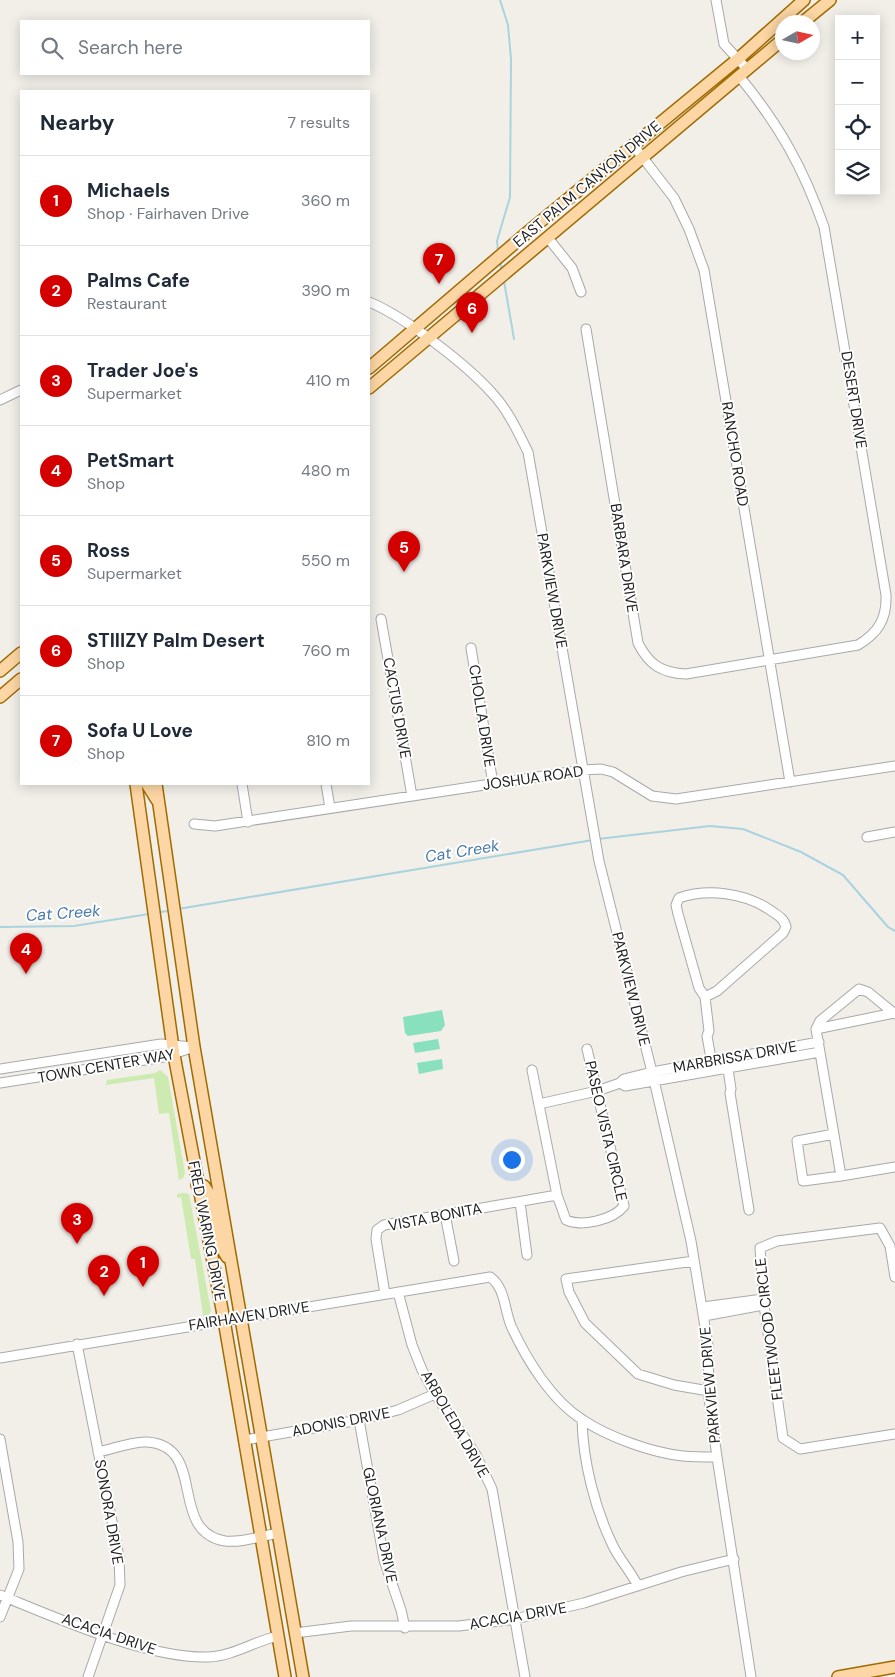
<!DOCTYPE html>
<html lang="en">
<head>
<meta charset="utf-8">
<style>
	:root { --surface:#fff; --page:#f2f2f3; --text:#1f2937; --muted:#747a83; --line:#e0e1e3; --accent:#d40000 }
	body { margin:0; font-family:"DM Sans",sans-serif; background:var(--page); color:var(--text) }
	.controls { position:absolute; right:15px; top:15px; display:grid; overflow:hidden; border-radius:0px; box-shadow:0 2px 12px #0003 }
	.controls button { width:45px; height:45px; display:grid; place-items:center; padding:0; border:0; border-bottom:1px solid var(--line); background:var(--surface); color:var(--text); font:25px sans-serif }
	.compass { position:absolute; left:775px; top:15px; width:45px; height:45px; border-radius:50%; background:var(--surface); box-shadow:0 2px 12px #0003; rotate:81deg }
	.you { position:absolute; left:511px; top:1159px; width:18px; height:18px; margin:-12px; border:4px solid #fff; border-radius:50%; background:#1a73e8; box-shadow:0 0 0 8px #1a73e833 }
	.badge { display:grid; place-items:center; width:32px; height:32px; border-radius:50%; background:var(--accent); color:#fff; font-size:16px; font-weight:700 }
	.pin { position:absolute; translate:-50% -41px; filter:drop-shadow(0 1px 2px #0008) }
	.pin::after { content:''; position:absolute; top:26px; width:18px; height:15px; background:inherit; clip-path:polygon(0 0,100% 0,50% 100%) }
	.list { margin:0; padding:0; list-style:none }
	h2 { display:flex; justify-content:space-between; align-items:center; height:65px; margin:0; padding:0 20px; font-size:21px }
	h2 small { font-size:16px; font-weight:400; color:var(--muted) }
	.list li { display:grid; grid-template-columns:32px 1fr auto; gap:15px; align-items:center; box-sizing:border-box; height:90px; padding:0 20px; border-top:1px solid var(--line) }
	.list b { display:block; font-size:19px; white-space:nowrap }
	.list p { margin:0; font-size:16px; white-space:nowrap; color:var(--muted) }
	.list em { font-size:16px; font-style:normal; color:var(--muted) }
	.icon { flex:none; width:28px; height:28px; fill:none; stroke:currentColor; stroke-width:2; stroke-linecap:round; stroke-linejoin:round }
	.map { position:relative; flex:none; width:895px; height:1677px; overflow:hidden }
	.search { position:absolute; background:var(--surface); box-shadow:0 2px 12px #0003; left:20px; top:20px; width:350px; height:55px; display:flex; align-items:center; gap:12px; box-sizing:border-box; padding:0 18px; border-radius:0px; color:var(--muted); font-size:19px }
	.panel { position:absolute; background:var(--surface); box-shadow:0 2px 12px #0003; left:20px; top:90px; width:350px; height:695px; border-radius:0px }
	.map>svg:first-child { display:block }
	.grass { fill:#cdebb0 }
	.pitch { fill:#88e0be }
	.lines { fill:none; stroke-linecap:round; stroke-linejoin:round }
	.stream { stroke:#aad3df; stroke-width:2 }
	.minor-casing { stroke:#a9a9a9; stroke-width:11 }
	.major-casing { stroke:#a06b00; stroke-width:14 }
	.minor { stroke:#fff; stroke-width:9 }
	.major { stroke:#fcd6a4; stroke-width:11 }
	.labels { text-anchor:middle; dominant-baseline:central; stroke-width:4; stroke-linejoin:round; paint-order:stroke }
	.street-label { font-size:15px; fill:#222; stroke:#fff }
	.water-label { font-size:16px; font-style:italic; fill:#4a7aab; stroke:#fff }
</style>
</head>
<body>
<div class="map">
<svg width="895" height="1677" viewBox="0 0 895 1677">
	<rect width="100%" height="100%" fill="#f2efe9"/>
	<path class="grass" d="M 160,1070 L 168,1077 L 185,1173 L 183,1178 L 179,1180 L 169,1113 L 159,1114 L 154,1078 L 106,1085 L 107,1080 L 155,1073 Z
		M 183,1193 L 189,1194 L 211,1310 L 208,1318 L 203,1316 L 195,1259 L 191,1259 L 181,1197 L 177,1198 L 177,1194 Z"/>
	<path class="pitch" d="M 442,1010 L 445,1025 L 441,1031 L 408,1036 L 405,1033 L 403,1017 Z
		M 438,1039 L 440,1049 L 415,1053 L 413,1043 Z
		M 442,1059 L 443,1069 L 419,1074 L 417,1063 Z"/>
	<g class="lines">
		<path class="stream" d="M 498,251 L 497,241 L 510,197 L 511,59 L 508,25 L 500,0
			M 500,261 L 502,271
			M 504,281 L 514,339
			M 598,839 L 710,826 L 743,829 L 801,852 L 843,875 L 888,927 L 895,931
			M 178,909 L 593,840
			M 159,912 L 169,911
			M 0,927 L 74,926 L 149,914"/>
		<g class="minor-casing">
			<path id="minor" d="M 716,0 L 724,44 L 747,69
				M 633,145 L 674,198 L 689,229 L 704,270 L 790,782
				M 548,238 L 572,268 L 581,292
				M 369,302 C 404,316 466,364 492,393 C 508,410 518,432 528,452 L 599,861 L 654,1080 L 691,1241 L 708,1345 L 709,1398 L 717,1457 L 751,1677
				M 586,329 L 638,643 C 649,665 662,673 686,674 L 858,645 C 878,633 887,619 886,595 L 824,227 C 803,167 779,125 739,76
				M 0,400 L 21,390
				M 381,619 L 412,796
				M 471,648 L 493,784
				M 242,784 L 248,822
				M 326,784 L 330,808
				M 194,824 L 215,826 L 583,770 L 601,769 L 613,772 L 652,796 L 676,799 L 895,766
				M 867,837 L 895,832
				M 705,997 L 699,988 L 678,914 L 676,905 L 679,898 C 708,888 745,893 770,910 C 777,915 784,918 786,927 L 783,933 L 717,991 L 705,997 L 709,1031 L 707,1036 L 713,1070
				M 895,1014 L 868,992 L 859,989 L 820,1021 L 816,1029 L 841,1176 L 895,1167
				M 816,1029 L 894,1013
				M 727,1063 L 731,1089 L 730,1093 L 749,1210
				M 0,1069 L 161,1044 L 193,1047
				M 532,1070 L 557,1195 L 566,1220 C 582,1227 613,1220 624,1206 L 587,1049
				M 0,1083 L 164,1057 L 194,1047
				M 620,1083 L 625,1086 L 820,1052
				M 539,1104 L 597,1091 L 620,1083 L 624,1079 L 652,1072 L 819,1042
				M 834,1134 L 797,1141 L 803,1181 L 841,1176
				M 520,1202 L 527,1255
				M 445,1214 L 454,1261
				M 694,1261 L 566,1279 L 569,1292 L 585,1323 L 638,1374 L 674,1385 L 709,1391
				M 895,1277 L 890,1246 L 880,1228 L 777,1241 L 760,1248 L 764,1305 L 783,1438 L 800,1449 L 895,1434
				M 398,1292 L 412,1345 L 422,1370 L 435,1394 L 476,1455 L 492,1489 L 525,1677
				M 385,1294 L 376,1239 L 377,1230 L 384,1225 L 557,1195
				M 703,1307 L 763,1299
				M 704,1316 L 764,1305
				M 77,1344 L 119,1557 L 120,1585 L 88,1677
				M 0,1358 L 490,1277 C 506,1288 504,1311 512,1328 C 527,1360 552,1401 583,1420 C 608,1437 653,1453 683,1456 C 694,1457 705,1457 717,1457
				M 359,1420 L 384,1560 L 401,1610 L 405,1628
				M 582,1420 C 583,1462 595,1509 613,1546 C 620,1560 631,1572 638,1586
				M 0,1439 L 18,1542 L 19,1569 L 0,1617
				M 245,1440 L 359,1420 L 398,1410 L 435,1394
				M 98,1452 C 113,1449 133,1441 147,1442 C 208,1446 167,1531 225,1541 C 241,1543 262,1536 278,1533
				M 0,1595 C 57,1618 148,1659 209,1657 C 233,1656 255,1641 278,1636
				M 295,1633 L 351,1626 L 459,1626 L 515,1619 L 584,1603 L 681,1572 L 734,1559"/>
		</g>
		<g class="major-casing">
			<path id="major" d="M 803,22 L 830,0
				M 369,368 L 529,231 L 738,59 L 804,0
				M 369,388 L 782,40
				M 0,671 L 21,653
				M 0,697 L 21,679
				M 136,784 L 174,1055 L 224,1320 L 285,1677
				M 147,784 L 157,800
				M 156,784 L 194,1047 L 303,1677
				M 197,1185 L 204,1186 L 208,1192 L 220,1245 L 227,1257
				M 838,1677 L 895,1667"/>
		</g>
		<use href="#minor" class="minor"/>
		<use href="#major" class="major"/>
	</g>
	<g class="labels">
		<g class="street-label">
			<text transform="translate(587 184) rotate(-40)">EAST PALM CANYON DRIVE</text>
			<text transform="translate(854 400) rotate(81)">DESERT DRIVE</text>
			<text transform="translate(735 454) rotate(81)">RANCHO ROAD</text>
			<text transform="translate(624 558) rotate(81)">BARBARA DRIVE</text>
			<text transform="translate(552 591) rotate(80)">PARKVIEW DRIVE</text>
			<text transform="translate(397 708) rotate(80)">CACTUS DRIVE</text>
			<text transform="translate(482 716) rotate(81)">CHOLLA DRIVE</text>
			<text transform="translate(533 778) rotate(-8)">JOSHUA ROAD</text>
			<text transform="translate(631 989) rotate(76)">PARKVIEW DRIVE</text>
			<text transform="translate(735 1057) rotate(-10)">MARBRISSA DRIVE</text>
			<text transform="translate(106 1066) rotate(-10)">TOWN CENTER WAY</text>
			<text transform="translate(606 1131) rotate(77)">PASEO VISTA CIRCLE</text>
			<text transform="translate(435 1217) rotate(-11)">VISTA BONITA</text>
			<text transform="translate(207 1231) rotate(79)">FRED WARING DRIVE</text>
			<text transform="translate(249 1316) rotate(-9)">FAIRHAVEN DRIVE</text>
			<text transform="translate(769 1329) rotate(-97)">FLEETWOOD CIRCLE</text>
			<text transform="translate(710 1385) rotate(-95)">PARKVIEW DRIVE</text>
			<text transform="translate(341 1422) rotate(-11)">ADONIS DRIVE</text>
			<text transform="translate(455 1424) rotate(60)">ARBOLEDA DRIVE</text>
			<text transform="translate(109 1512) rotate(80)">SONORA DRIVE</text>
			<text transform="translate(380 1525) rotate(78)">GLORIANA DRIVE</text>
			<text transform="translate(518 1616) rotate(-10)">ACACIA DRIVE</text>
			<text transform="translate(109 1634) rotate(19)">ACACIA DRIVE</text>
		</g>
		<g class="water-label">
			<text transform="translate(462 851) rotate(-9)">Cat Creek</text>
			<text transform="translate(63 913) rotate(-4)">Cat Creek</text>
		</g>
	</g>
</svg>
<div class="controls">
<button>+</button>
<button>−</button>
<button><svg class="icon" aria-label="locate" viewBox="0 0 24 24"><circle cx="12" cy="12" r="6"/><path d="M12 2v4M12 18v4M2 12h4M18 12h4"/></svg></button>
<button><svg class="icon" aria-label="layers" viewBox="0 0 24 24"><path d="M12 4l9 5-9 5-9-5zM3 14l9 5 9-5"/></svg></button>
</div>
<svg class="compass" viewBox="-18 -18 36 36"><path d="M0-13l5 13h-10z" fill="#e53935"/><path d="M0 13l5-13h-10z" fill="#747a83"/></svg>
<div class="you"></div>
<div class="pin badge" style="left:143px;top:1287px">1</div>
<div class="pin badge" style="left:104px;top:1296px">2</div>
<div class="pin badge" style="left:77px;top:1244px">3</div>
<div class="pin badge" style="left:26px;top:974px">4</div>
<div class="pin badge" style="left:404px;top:572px">5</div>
<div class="pin badge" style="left:472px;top:333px">6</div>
<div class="pin badge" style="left:439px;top:284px">7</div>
<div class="search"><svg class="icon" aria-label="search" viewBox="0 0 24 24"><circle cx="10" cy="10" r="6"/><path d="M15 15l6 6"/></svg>Search here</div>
<section class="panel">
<h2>Nearby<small>7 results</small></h2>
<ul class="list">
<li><span class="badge">1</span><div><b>Michaels</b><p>Shop · Fairhaven Drive</p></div><em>360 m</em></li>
<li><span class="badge">2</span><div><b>Palms Cafe</b><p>Restaurant</p></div><em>390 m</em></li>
<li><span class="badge">3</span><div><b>Trader Joe's</b><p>Supermarket</p></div><em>410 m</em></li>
<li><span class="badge">4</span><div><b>PetSmart</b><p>Shop</p></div><em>480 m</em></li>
<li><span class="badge">5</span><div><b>Ross</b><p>Supermarket</p></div><em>550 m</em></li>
<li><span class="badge">6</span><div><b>STIIIZY Palm Desert</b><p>Shop</p></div><em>760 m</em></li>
<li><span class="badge">7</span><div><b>Sofa U Love</b><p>Shop</p></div><em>810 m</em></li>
</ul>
</section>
</div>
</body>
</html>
